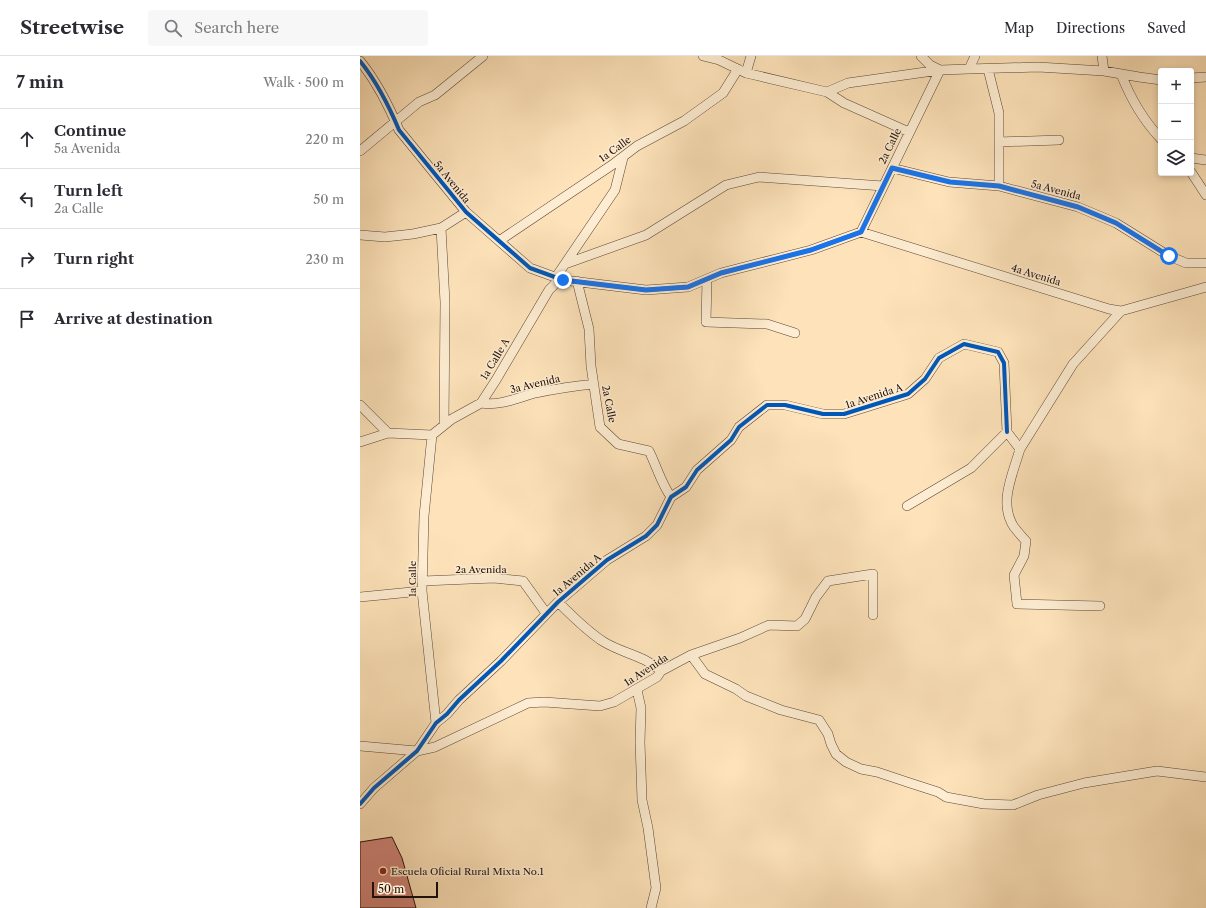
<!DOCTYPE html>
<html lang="en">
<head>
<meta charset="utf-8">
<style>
	:root { --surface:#fff; --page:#f7f7f7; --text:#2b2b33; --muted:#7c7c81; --line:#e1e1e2 }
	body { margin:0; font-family:"Libre Caslon Text",serif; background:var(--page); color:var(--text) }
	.controls { position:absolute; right:12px; top:12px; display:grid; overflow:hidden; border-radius:4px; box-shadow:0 2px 6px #0003 }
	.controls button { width:36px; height:36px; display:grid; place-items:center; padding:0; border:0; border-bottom:1px solid var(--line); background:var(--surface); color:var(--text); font:20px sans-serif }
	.scale { position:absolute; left:12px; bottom:10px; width:66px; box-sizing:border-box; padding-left:4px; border:2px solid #25120a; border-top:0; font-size:11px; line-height:14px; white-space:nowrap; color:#25120a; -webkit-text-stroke:3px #feedd2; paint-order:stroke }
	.stop { position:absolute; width:12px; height:12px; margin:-9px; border:3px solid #1a73e8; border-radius:50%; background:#fff }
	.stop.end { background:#1a73e8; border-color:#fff; box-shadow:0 1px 4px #0008 }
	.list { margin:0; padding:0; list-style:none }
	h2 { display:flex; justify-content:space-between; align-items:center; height:52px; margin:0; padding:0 16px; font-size:17px }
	h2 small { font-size:13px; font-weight:400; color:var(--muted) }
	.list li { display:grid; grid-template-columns:26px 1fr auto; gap:12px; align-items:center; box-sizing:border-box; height:60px; padding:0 16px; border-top:1px solid var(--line) }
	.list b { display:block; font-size:15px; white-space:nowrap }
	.list p { margin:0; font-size:13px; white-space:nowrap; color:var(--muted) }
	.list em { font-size:13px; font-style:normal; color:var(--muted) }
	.icon { flex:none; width:22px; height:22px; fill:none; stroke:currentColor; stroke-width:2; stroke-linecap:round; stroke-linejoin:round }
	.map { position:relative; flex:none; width:846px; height:852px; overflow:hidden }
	header { display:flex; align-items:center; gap:24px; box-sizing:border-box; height:56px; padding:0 20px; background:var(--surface); border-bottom:1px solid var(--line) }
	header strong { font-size:19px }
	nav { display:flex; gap:22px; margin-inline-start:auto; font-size:14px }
	.search { width:280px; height:36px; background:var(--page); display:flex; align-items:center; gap:10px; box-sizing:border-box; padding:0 14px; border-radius:4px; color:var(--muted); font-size:15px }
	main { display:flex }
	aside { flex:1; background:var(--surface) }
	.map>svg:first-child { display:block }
	.building { fill:#d1857a; stroke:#25120a }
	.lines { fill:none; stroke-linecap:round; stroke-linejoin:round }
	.minor-casing { stroke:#5b4636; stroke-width:10 }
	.minor { stroke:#feedd2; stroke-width:9 }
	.cycleway-casing { stroke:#feedd2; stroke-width:6 }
	.cycleway { stroke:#0057b8; stroke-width:4 }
	.route { stroke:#1a73e8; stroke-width:5 }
	.poi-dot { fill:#8f2418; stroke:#feedd2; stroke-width:1.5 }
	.labels { text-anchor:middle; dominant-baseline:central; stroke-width:3; stroke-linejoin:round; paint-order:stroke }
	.street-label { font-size:10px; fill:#25120a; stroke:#feedd2 }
	.poi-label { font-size:10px; fill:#25120a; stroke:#feedd2; text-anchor:start }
</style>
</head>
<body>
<header>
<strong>Streetwise</strong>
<div class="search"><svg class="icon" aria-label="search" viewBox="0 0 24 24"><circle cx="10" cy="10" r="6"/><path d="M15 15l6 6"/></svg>Search here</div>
<nav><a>Map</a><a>Directions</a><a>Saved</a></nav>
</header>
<main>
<aside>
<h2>7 min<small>Walk · 500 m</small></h2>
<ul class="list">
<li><svg class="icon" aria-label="ahead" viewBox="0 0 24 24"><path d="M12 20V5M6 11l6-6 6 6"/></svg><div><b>Continue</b><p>5a Avenida</p></div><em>220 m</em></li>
<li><svg class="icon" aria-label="left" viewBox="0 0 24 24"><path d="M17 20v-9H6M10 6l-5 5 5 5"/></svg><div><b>Turn left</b><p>2a Calle</p></div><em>50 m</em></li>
<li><svg class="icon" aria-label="right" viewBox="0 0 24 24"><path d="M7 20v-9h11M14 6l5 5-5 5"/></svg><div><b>Turn right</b></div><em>230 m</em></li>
<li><svg class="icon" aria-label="arrive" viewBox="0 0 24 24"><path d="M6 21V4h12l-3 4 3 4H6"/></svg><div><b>Arrive at destination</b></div></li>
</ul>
</aside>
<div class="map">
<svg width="846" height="852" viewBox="0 0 846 852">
	<rect width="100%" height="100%" fill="#fee3ba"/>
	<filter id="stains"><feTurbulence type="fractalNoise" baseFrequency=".005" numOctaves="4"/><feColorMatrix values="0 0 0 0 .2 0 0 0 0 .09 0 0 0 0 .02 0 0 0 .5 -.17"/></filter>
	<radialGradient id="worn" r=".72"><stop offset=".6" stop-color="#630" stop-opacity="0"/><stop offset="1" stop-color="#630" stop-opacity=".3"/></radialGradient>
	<path class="building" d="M 32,781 L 42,802 L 56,852 L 0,852 L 0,786 Z"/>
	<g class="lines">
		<g class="minor-casing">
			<path id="minor" d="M 343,0 L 359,4 L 386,17 L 467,36 L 488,27 L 580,14 L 609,13 L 678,11 L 744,15 L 779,21 L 801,24
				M 561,0 L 570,9 L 580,14
				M 742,0 L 744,15
				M 0,5 C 17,26 29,50 39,74 L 106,156 L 170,212 L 203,224 L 286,234 L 328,231 L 361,217 L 451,194 L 501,176
				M 609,13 L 615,0
				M 628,13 L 639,57 L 639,130
				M 386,17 L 391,0
				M 761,18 C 770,41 784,65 801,83
				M 831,22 L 846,21
				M 467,36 L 484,47 L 549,76
				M 639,86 L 699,84
				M 0,95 L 59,46 L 75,39 L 123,0
				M 831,102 L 846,104
				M 532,112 L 589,126 L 639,130 L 718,151 L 756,167 L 809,200 L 826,207 L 844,207
				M 831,116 L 846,139
				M 81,172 L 85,246 L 84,369
				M 501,176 L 749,253 L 761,255 L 846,231
				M 501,176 L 580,14
				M 0,179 L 25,181 L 53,178 L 81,172 L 106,156
				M 139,185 L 252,109 L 277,90 L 324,65 L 363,37 L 378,13
				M 205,208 L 286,179 L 366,129 L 399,121 L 523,130
				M 196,221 L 255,134 L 263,102
				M 347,223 L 346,266 L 407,268 L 435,277
				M 217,225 L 229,273 L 231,310 L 240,371 L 258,388 L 289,395 C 297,411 301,427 311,441
				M 121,347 C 140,350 157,342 175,337 C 195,333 214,330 234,328
				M 0,349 L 28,377
				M 647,376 L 660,393 L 713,308 L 761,255
				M 72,379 L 64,460 L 62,535 L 76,667
				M 72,379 L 92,363 L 121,347 L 136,324 L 189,234 L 196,227 L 203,224
				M 0,386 L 28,377 L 72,379
				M 660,393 C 653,418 638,447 654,471 C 658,476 662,481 666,485 L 664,500 L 654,519 L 657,548 L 740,550
				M 547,450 L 611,412 L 647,376
				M 63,525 L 134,522 L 163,525 L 186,557
				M 0,541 L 62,535
				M 198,546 C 210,558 229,577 244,586 C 264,598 283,599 301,615
				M 331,599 L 345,618 L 376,633 L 386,640 L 421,654 L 459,664 L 468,678 L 471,688 L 476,698 L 486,706 L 501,713 L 517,716 L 550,727 L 578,736 L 586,741 L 624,748 L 653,749 L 678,739 L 724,727 L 797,715 L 846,721
				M 277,634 L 281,652 L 280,686 L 282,744 L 288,772 L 296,832 L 291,852
				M 0,690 L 57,695 L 75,691 L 168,647 L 184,646 L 240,650 L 254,646 L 297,621 L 301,615 L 331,599 L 380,582 L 409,569 L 437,570 L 445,563 L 456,541 L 468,525 L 513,518 L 513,559
				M 0,748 L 14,732 L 57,695 L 76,667 L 87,658 L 99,644 L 141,605 L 198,546 L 247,504 L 286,480 L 297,469 L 311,441 L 326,431 L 337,414 L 371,384 L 379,371 L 407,349 L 425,349 L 463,358 L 484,358 L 548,338 L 565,323 L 579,302 L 604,288 L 638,296 L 644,307 L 647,376"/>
		</g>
		<use href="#minor" class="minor"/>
		<g class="cycleway-casing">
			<path id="cycleway" d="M 0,5 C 17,26 29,50 39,74 L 106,156 L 170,212 L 203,224 L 286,234 L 328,231 L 361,217 L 451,194 L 501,176
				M 0,748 L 14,732 L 57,695 L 76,667 L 87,658 L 99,644 L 141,605 L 198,546 L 247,504 L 286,480 L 297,469 L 311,441 L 326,431 L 337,414 L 371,384 L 379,371 L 407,349 L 425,349 L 463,358 L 484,358 L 548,338 L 565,323 L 579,302 L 604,288 L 638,296 L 644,307 L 647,376"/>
		</g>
		<use href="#cycleway" class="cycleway"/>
	</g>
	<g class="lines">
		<path class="route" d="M 203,224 L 286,234 L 328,231 L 361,217 L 451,194 L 501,176 L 532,112 L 590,126 L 639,130 L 718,151 L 756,167 L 809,200"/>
	</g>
	<circle class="poi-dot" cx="23" cy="815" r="4"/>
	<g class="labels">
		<g class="street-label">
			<text transform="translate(530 90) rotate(-64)">2a Calle</text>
			<text transform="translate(255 93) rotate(-36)">1a Calle</text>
			<text transform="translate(92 126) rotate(51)">5a Avenida</text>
			<text transform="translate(696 134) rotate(15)">5a Avenida</text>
			<text transform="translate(676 219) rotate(17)">4a Avenida</text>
			<text transform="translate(135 303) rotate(-59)">1a Calle A</text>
			<text transform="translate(175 328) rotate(-13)">3a Avenida</text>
			<text transform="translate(514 340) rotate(-18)">1a Avenida A</text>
			<text transform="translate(249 348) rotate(79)">2a Calle</text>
			<text x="121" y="513">2a Avenida</text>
			<text transform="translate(217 519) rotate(-40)">1a Avenida A</text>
			<text transform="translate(52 523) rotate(-90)">1a Calle</text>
			<text transform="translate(286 614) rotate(-33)">1a Avenida</text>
		</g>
		<g class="poi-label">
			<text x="31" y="815">Escuela Oficial Rural Mixta No.1</text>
		</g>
	</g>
	<rect width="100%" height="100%" filter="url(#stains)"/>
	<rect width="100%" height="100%" fill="url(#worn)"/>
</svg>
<div class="controls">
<button>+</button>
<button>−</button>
<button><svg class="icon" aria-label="layers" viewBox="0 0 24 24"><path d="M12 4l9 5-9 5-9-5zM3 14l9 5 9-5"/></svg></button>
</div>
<div class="scale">50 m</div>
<div class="stop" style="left:809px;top:200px"></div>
<div class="stop end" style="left:203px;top:224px"></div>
</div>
</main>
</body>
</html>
